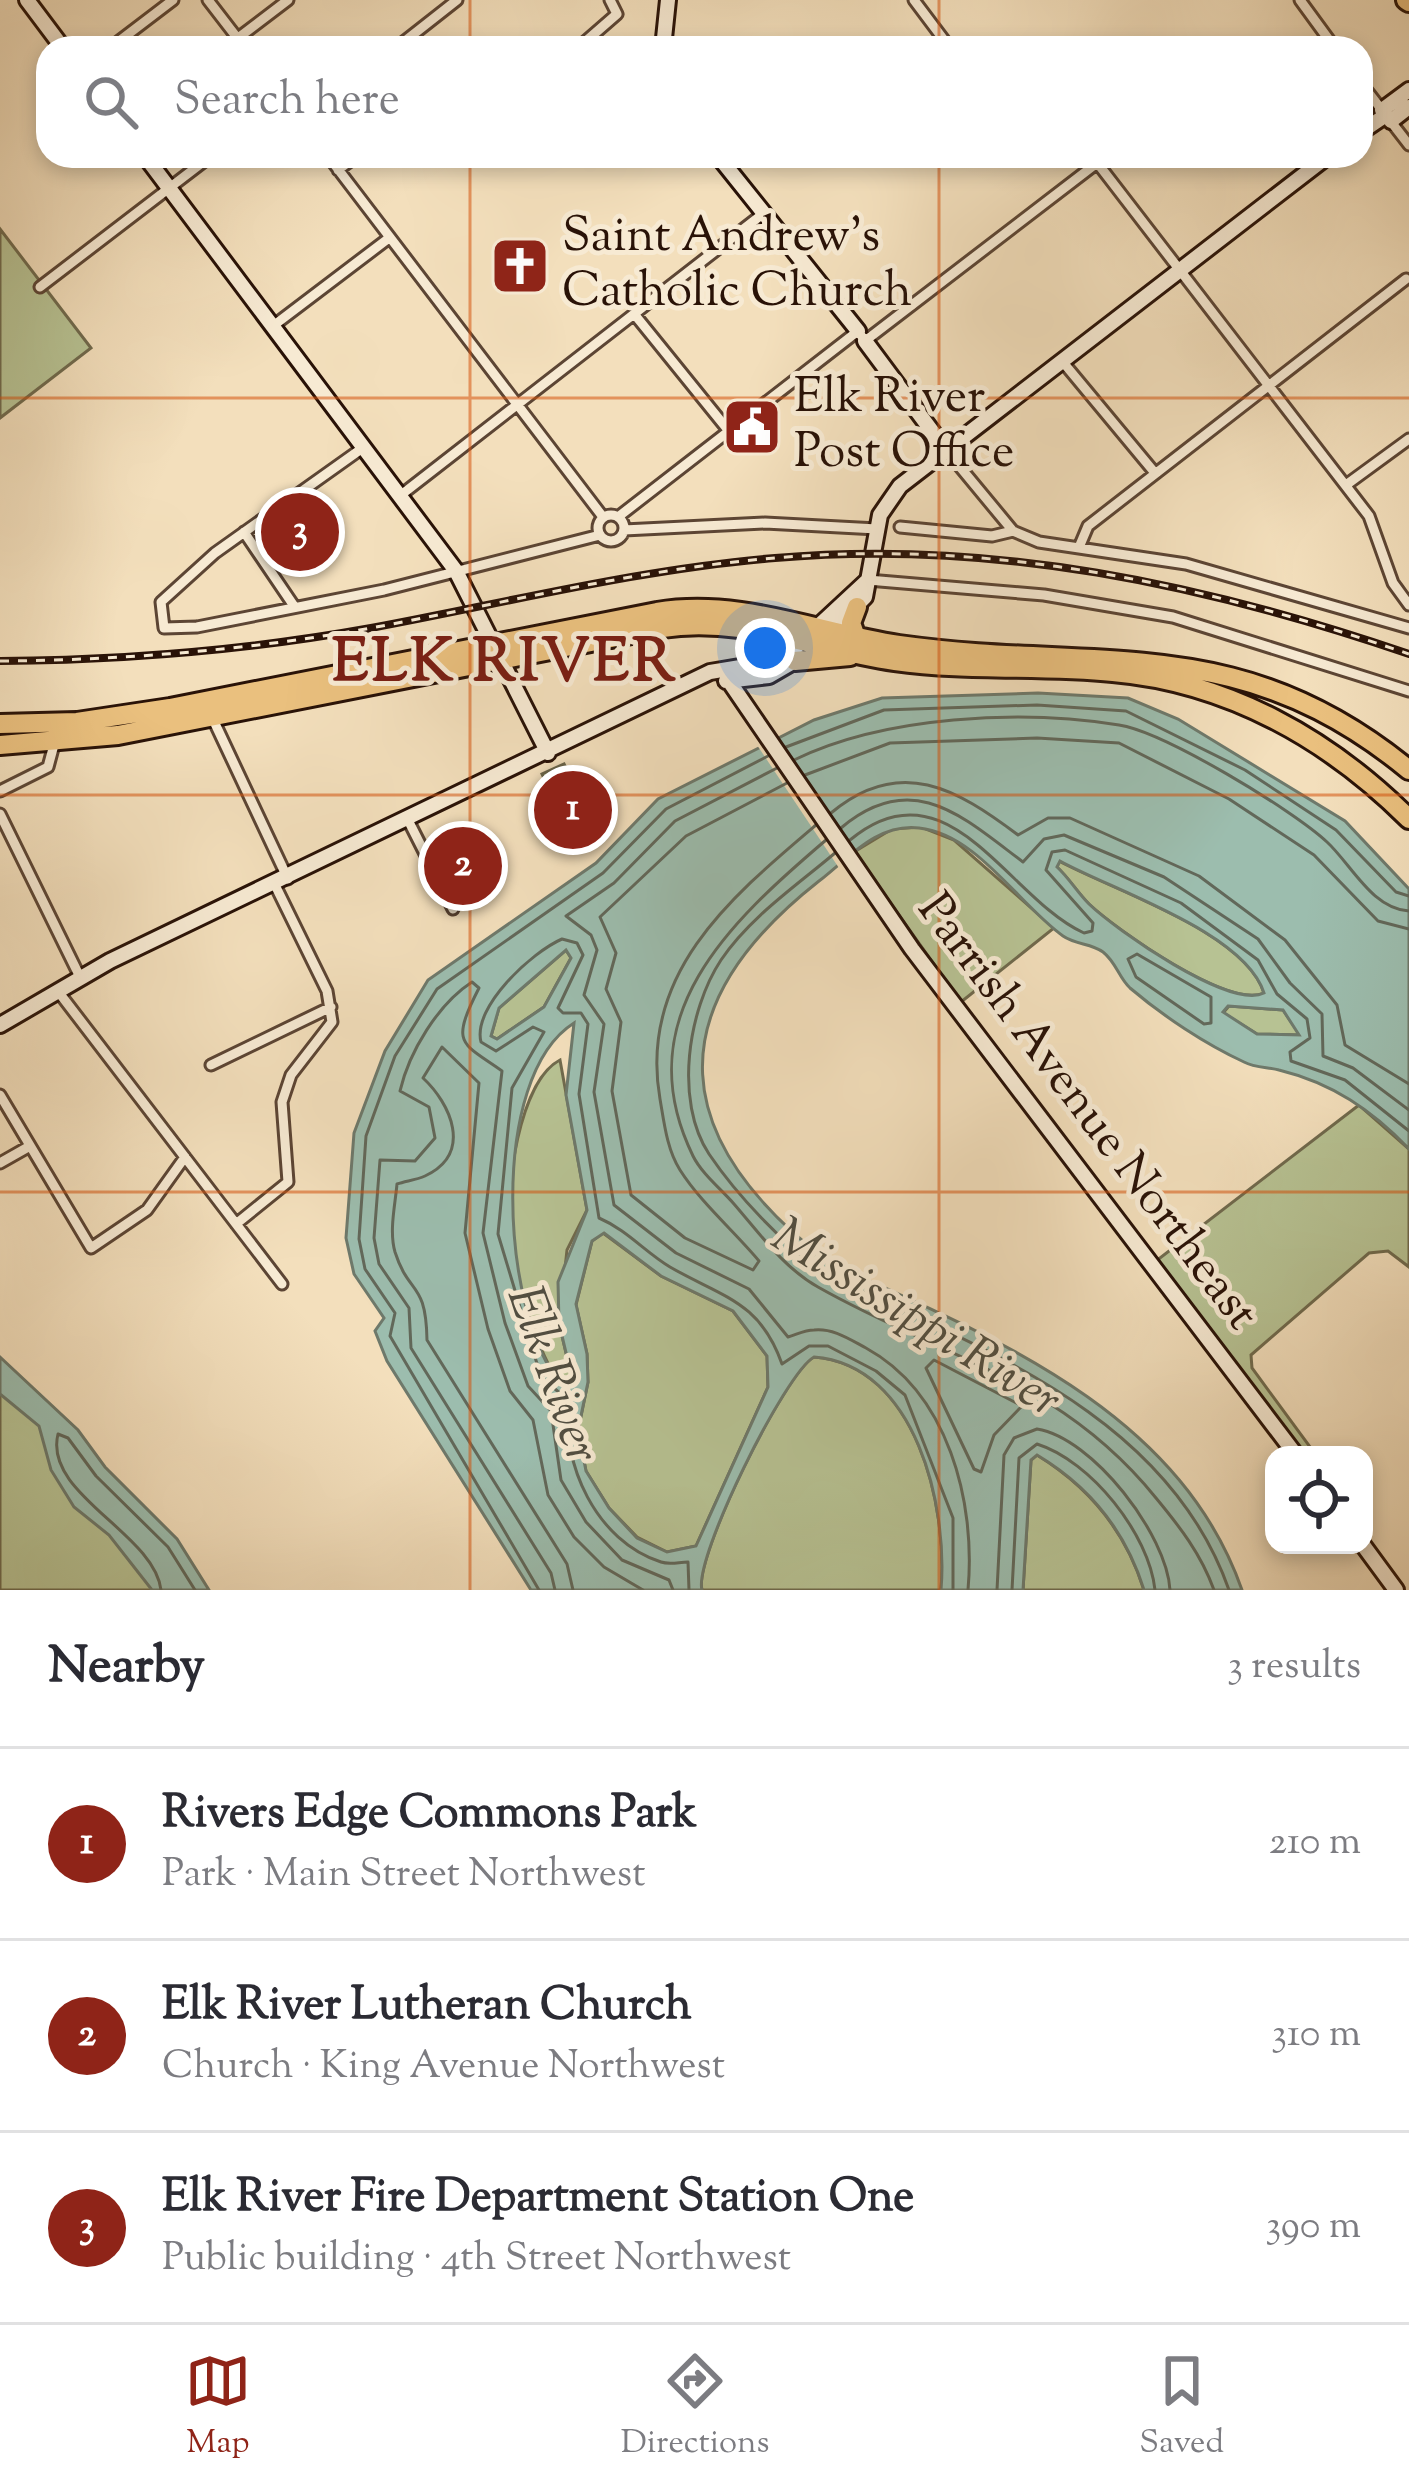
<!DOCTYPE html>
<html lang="en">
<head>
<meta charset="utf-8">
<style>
	:root { --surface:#fff; --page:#f7f7f7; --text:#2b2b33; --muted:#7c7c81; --line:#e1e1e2; --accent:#8f2418 }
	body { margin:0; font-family:"Sorts Mill Goudy",serif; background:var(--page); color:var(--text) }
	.controls { position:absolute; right:36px; bottom:36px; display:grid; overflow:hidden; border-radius:24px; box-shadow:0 6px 18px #0003 }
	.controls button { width:108px; height:108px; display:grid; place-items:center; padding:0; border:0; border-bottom:3px solid var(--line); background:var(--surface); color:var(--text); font:60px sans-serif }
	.you { position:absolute; left:765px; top:648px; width:42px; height:42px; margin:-30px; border:9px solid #fff; border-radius:50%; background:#1a73e8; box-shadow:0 0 0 18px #1a73e833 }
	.badge { display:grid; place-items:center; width:78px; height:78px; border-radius:50%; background:var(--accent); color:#fff; font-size:39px; font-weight:700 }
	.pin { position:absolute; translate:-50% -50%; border:6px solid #fff; box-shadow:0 3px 12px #0006 }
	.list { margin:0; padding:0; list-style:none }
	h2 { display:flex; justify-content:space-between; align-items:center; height:156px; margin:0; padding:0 48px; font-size:51px }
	h2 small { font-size:39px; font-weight:400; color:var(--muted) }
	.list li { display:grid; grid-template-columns:78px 1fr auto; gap:36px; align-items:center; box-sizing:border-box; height:192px; padding:0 48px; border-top:3px solid var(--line) }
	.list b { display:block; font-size:45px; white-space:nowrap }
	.list p { margin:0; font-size:39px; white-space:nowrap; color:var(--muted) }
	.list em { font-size:39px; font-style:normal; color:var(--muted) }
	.icon { flex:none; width:66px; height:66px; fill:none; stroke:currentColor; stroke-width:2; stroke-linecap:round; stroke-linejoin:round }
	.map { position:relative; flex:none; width:1409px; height:1590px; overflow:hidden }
	.search { position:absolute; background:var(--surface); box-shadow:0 6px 18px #0003; left:36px; right:36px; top:36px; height:132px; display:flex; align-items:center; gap:30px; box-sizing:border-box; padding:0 42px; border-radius:36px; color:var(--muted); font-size:45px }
	.sheet { height:732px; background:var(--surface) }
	nav { display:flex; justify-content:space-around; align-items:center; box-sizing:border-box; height:168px; border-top:3px solid var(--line); background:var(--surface); font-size:33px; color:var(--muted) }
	nav a { display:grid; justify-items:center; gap:6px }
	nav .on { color:var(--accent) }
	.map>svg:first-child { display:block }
	.green { fill:#b7c293; stroke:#706a4d; stroke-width:3 }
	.water { fill:#9cbdae; stroke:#6e796b; stroke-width:3; fill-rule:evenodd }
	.pier { fill:#f3dfbc }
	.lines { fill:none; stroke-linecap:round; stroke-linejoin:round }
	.shore { stroke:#62685a; stroke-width:3 }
	.street-casing { stroke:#5c4534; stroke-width:15 }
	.secondary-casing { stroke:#291207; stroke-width:20 }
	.highway-casing { stroke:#291207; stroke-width:24 }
	.street { stroke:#f7ead3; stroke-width:9 }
	.secondary { stroke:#f7ead3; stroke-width:14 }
	.highway { stroke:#eac07e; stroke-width:18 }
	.rail-casing { stroke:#291207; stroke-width:8 }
	.rail { stroke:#f7ead3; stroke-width:3; stroke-dasharray:9; stroke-linecap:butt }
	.grid { fill:none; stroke:#d5520c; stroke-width:3; stroke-opacity:0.55 }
	.labels { text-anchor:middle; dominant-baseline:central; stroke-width:10; stroke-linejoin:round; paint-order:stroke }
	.poi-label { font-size:48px; fill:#291207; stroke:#f7ead3; text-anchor:start }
	.street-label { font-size:48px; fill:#291207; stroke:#f7ead3 }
	.water-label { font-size:51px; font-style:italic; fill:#514e41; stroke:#f7ead3 }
	.district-label { font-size:60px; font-weight:bold; letter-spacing:3px; fill:#7a1f14; stroke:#f7ead3 }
</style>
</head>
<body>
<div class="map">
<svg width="1409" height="1590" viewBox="0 0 1409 1590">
	<rect width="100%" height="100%" fill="#f3dfbc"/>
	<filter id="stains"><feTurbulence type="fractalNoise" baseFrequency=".00167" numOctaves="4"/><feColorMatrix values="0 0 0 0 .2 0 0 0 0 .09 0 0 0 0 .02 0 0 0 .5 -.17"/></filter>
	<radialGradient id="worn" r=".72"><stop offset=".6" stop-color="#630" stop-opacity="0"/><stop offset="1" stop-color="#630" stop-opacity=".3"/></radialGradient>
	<path class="green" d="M 0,229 L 91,348 L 0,418 Z
		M 564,764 L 599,836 L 577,850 L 542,774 Z
		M 921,827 L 954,840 L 1054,928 L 961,1002 L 854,852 L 892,829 Z
		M 1059,861 C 1112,890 1245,932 1264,993 C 1228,1009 1117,930 1089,904 C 1077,892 1069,878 1057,867 Z
		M 566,950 L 571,958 L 544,1007 L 497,1039 L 491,1036 L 499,1008 Z
		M 1229,1006 L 1283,1010 L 1300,1035 L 1257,1034 L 1223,1013 Z
		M 560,1060 L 587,1210 L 567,1250 L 559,1323 L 572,1379 L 561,1384 C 537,1355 514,1271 510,1233 C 505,1190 519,1081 560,1060 Z
		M 1359,1105 L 1409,1149 L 1409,1267 L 1388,1251 L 1369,1253 L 1251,1355 L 1252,1368 L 1316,1455 L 1304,1455 L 1156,1261 Z
		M 603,1233 L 661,1276 L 733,1311 L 767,1356 L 768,1387 L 696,1546 L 667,1552 L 637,1537 L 609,1508 L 586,1471 L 578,1431 L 588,1382 L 587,1354 L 576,1305 L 592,1241 Z
		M 814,1357 C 917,1365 948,1508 941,1590 L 702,1590 C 693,1559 785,1372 814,1357 Z
		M 0,1392 L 51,1414 L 179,1590 L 0,1590 Z
		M 1037,1455 C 1089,1487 1126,1532 1144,1590 L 1023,1590 L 1031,1460 Z"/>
	<path class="water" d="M 1038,693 L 1128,698 L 1178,719 L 1345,821 L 1409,889 L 1409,1149 C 1372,1110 1332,1083 1279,1070 C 1268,1067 1255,1068 1244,1062 C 1205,1044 1163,1016 1130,988 C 1119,978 1116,962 1103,952 C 1091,943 1076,945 1063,936 C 1019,905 977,834 919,828 C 877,823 849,858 819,881 C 655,1010 669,1140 830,1263 C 990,1336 1179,1410 1242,1590 L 1144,1590 C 1126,1532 1089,1486 1037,1455 L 1031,1460 L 1023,1590 L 941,1590 C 948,1508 917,1365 814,1357 C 785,1373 693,1559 702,1590 L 531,1590 L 387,1361 L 375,1331 L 384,1318 L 354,1274 L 346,1238 L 354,1133 L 385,1051 L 428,980 L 596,863 L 658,799 L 814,720 L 882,698 ZM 1060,861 C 1112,890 1245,932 1264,993 C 1230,1010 1116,930 1089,904 C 1077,892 1069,878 1057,867 ZM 566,950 L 571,958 L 544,1007 L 497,1039 L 491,1036 L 499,1008 ZM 1228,1006 L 1283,1010 L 1299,1035 L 1257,1034 L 1223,1012 ZM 574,1023 L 566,1095 L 587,1210 L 558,1282 L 559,1323 L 572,1378 L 561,1384 C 501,1314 488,1077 574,1023 ZM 604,1233 L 661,1276 L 733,1311 L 767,1356 L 768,1387 L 696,1546 L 667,1552 L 637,1538 L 609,1508 L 586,1471 L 578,1430 L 588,1382 L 587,1354 L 576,1304 L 592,1241 Z
		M 0,1357 L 78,1430 L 105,1467 L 177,1539 L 209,1590 L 152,1590 L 109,1535 L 74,1507 L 51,1470 L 39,1426 L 0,1394 Z"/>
	<path class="pier" d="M 774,733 L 858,857 L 841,871 L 755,742 Z"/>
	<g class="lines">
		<path class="shore" d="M 786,747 L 884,710 L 1037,705 L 1126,711 L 1245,770 L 1336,830 L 1396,892 L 1409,896
			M 794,760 C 884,716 1021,709 1119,725 C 1164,732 1293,810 1327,842 C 1351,864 1372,909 1409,911
			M 777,768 L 675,821 L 614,883 L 566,916 L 591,935 L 597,950 L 584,995 L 604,1024 L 594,1092 L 614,1205 L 676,1253 L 749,1289 L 788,1337 C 796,1335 804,1330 814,1330 C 833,1328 849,1339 866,1348 C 948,1393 976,1501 968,1590
			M 805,775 L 890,743 L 1037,738 L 1119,743 L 1229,799 L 1314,855 L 1378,921 L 1409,929
			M 787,783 L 686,836 L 600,917 L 616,953 L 606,989 L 621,1022 L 612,1091 L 631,1195 L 685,1238 L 753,1270 L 759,1261 C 734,1231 701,1203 680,1170 C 667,1150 664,1122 660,1099 C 638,974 731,897 816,825
			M 831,813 C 900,755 957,789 1018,835 L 1048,818 L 1070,818 L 1199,876 L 1285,940 L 1337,1005 L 1345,1045 L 1409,1084
			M 841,828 C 913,767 964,818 1023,862 L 1044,839 L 1064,835 L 1164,877 L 1258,939 L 1290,983 L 1322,1014 L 1323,1056 L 1353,1068 L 1409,1110
			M 826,840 C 731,921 625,1017 693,1156 C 702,1174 721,1189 734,1204 C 760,1234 784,1268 818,1287 C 943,1358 1060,1379 1156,1498 C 1180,1527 1201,1554 1214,1590
			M 850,840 C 948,758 1008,899 1084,933 L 1092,931 L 1093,923 L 1046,870 L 1052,852 L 1065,850 L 1181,903 L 1258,960 L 1277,994 L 1307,1019 L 1310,1038 L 1290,1052 L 1291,1061 L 1345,1080 L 1409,1131
			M 835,853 C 796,886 750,917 721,960 C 688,1010 674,1101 709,1154 C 738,1197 782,1242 823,1273 C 977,1347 1167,1413 1229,1590
			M 1137,954 L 1211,997 L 1211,1023 L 1204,1024 L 1136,977 L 1128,959 Z
			M 934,1360 L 1022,1406 L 994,1435 L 981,1472 L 974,1469 L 926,1368 Z
			M 161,1590 C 154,1533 43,1494 58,1434 L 68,1438 L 96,1476 L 168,1547 L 195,1590
			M 539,1590 L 390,1336 L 395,1313 L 365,1269 L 359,1239 L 366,1136 L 395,1056 L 437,989 L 603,873 L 666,809 L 768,756
			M 555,1590 L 551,1573 L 411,1348 L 409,1308 L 379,1264 L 374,1238 L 380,1160 L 415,1161 L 435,1138 L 429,1107 L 400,1091 C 409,1052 438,1004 472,982 L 479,988 C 450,1045 461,1042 502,1071 L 483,1233 L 505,1323 L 528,1386 L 551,1411 L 561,1480 L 586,1522 L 622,1560 L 669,1580 L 673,1590
			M 573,1590 L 567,1564 L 427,1340 C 426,1280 409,1296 395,1252 C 389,1231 395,1206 397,1184 C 406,1181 416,1180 425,1176 C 474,1153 450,1103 423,1078 L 442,1047 L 479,1083 L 465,1233 L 488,1329 L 510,1391 L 533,1420 L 548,1495 L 574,1537 L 604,1567 L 643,1590
			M 689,1590 L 688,1562 C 679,1562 670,1565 661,1562 C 596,1541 561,1464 568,1400 L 541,1377 L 498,1234 L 512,1088 L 544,1032 L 533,1027 L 496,1051 L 481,1042 C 472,1007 532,952 562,939 L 577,943 L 583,955 L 558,1008 L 563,1013 L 581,1013 L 588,1024 L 579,1094 L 599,1218 C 627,1230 645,1252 670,1267 C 722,1297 760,1301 782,1364 L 809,1346 L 828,1346 L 876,1371 L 905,1395 L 953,1518 L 953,1590
			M 997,1590 L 1004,1455 L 1014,1438 L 1037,1429 C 1093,1438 1167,1535 1170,1590
			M 1012,1590 L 1019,1458 L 1037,1444 C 1091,1461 1149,1534 1155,1590"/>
		<g class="street-casing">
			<path id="street" d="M 208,0 L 245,48
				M 914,0 L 950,48
				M 1300,0 L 1335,48
				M 238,38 L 288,0
				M 110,48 L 173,0
				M 396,48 L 457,0
				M 578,48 L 617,14 L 610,0
				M 1361,83 L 1409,145
				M 328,156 L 603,517
				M 1092,156 L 1369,516 L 1393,583 L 1409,605
				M 338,170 L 357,156
				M 40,287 L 211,156
				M 635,315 L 728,430
				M 273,326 L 389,238
				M 1062,361 L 1155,473
				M 364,447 L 215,553 L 161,602 L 164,628 L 197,627 L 384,590 L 600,535
				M 946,450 L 1013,531
				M 1346,485 L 1409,439
				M 401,495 L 764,213
				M598 528a13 13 0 1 1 26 0a13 13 0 1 1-26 0Z
				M 618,517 L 858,331 L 865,341 L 1097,163
				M 900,527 L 992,536 L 1013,531 L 1039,542 L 1186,564 L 1409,628
				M 624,530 L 765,523 L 877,529
				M 244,532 L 294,606
				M 1080,545 L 1088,526 L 1406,279
				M 868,580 L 1044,595 L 1173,617 L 1409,691
				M 211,715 L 288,879
				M 0,791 L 48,767 L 55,741
				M 0,814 L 80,977
				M 408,820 L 453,909
				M 57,990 L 282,1284
				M 211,1065 L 331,1007
				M 0,1095 L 91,1248 L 147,1210 L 185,1157
				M 0,1163 L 30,1146
				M 236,1224 L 288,1182 L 282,1102 L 291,1075 L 332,1022 L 327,991 L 275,885"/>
		</g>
		<g class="secondary-casing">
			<path id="secondary" d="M 27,0 L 63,48
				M 663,48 L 668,0
				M 1382,110 L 1409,90
				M 1391,121 L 1409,107
				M 1361,132 L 1386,115
				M 145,156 L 456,571 L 548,753
				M 718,156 L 858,331
				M 865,341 L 946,450
				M 826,636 L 865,597 L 880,515 L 900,486 L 1328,156
				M 728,670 L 729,681 L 912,949 L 1296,1455
				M 726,681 L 769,676 L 800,658
				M 0,1025 L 110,961 L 710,672 L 770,662 L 798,645 L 868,580
				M 1363,1545 L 1396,1590"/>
		</g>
		<g class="highway-casing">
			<path id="highway" d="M 1406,0 L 1409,2
				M 754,630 L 772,645 L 763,665
				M 856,637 L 851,623 L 857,607
				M 795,661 L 850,656
				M 0,724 L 77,722 L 170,708 L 657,612 C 741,598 818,633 899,645 C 1099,673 1238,629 1409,770
				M 0,745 L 118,735 L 662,628 C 744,615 815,650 895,661 C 967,671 1041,665 1113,672 C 1228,682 1329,739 1409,819"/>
		</g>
		<use href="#street" class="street"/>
		<use href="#secondary" class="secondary"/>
		<use href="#highway" class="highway"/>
		<g class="rail-casing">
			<path id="rail" d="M 0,661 C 124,660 249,650 371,628 C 506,603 639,569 775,558 C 993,539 1204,584 1409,654"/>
		</g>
		<use href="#rail" class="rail"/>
	</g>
	<path class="grid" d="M 470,0 L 470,48M 939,0 L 939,48M 470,156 L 470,1590M 939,156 L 939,1590M 0,398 L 1409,398M 0,795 L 1409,795M 0,1192 L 1409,1192"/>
	<defs>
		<g id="church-square" transform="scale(3)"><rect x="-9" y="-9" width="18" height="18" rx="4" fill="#8f2418" stroke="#f7ead3"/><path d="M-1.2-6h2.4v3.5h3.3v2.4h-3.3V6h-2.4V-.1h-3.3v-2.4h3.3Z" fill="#fff"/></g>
		<g id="civic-square" transform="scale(3)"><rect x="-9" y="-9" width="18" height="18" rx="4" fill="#8f2418" stroke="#f7ead3"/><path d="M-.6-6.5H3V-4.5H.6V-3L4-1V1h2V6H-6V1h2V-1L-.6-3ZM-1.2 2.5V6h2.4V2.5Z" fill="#fff"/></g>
	</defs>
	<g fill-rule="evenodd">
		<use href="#church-square" x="520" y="266"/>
		<use href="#civic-square" x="752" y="427"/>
	</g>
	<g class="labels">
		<g class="poi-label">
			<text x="562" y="238">Saint Andrew’s<tspan x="562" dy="55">Catholic Church</tspan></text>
			<text x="794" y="399">Elk River<tspan x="794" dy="55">Post Office</tspan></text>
		</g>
		<g class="street-label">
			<text transform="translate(1086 1113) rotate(53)">Parrish Avenue Northeast</text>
		</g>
		<g class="water-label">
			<text transform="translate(915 1320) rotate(32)">Mississippi River</text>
			<text transform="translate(551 1375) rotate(70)">Elk River</text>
		</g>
		<g class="district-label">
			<text x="505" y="665">ELK RIVER</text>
		</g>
	</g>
	<rect width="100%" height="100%" filter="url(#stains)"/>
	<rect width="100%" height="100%" fill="url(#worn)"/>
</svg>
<div class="controls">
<button><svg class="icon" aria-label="locate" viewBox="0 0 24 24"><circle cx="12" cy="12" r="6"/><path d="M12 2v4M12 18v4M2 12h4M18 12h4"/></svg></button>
</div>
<div class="you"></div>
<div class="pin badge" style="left:573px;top:810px">1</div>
<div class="pin badge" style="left:463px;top:866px">2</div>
<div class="pin badge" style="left:300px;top:532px">3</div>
<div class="search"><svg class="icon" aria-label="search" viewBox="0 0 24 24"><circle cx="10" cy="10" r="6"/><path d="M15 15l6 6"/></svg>Search here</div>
</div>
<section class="sheet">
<h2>Nearby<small>3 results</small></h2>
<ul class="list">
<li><span class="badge">1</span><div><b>Rivers Edge Commons Park</b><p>Park · Main Street Northwest</p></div><em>210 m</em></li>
<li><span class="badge">2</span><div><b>Elk River Lutheran Church</b><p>Church · King Avenue Northwest</p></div><em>310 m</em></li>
<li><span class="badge">3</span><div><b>Elk River Fire Department Station One</b><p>Public building · 4th Street Northwest</p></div><em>390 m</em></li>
</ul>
</section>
<nav>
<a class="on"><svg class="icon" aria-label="map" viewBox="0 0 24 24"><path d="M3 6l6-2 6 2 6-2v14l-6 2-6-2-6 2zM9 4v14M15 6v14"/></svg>Map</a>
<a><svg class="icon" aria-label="directions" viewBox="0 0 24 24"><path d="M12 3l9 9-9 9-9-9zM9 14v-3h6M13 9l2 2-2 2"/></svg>Directions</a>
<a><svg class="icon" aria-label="saved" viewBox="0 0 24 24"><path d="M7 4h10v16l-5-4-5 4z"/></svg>Saved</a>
</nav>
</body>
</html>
